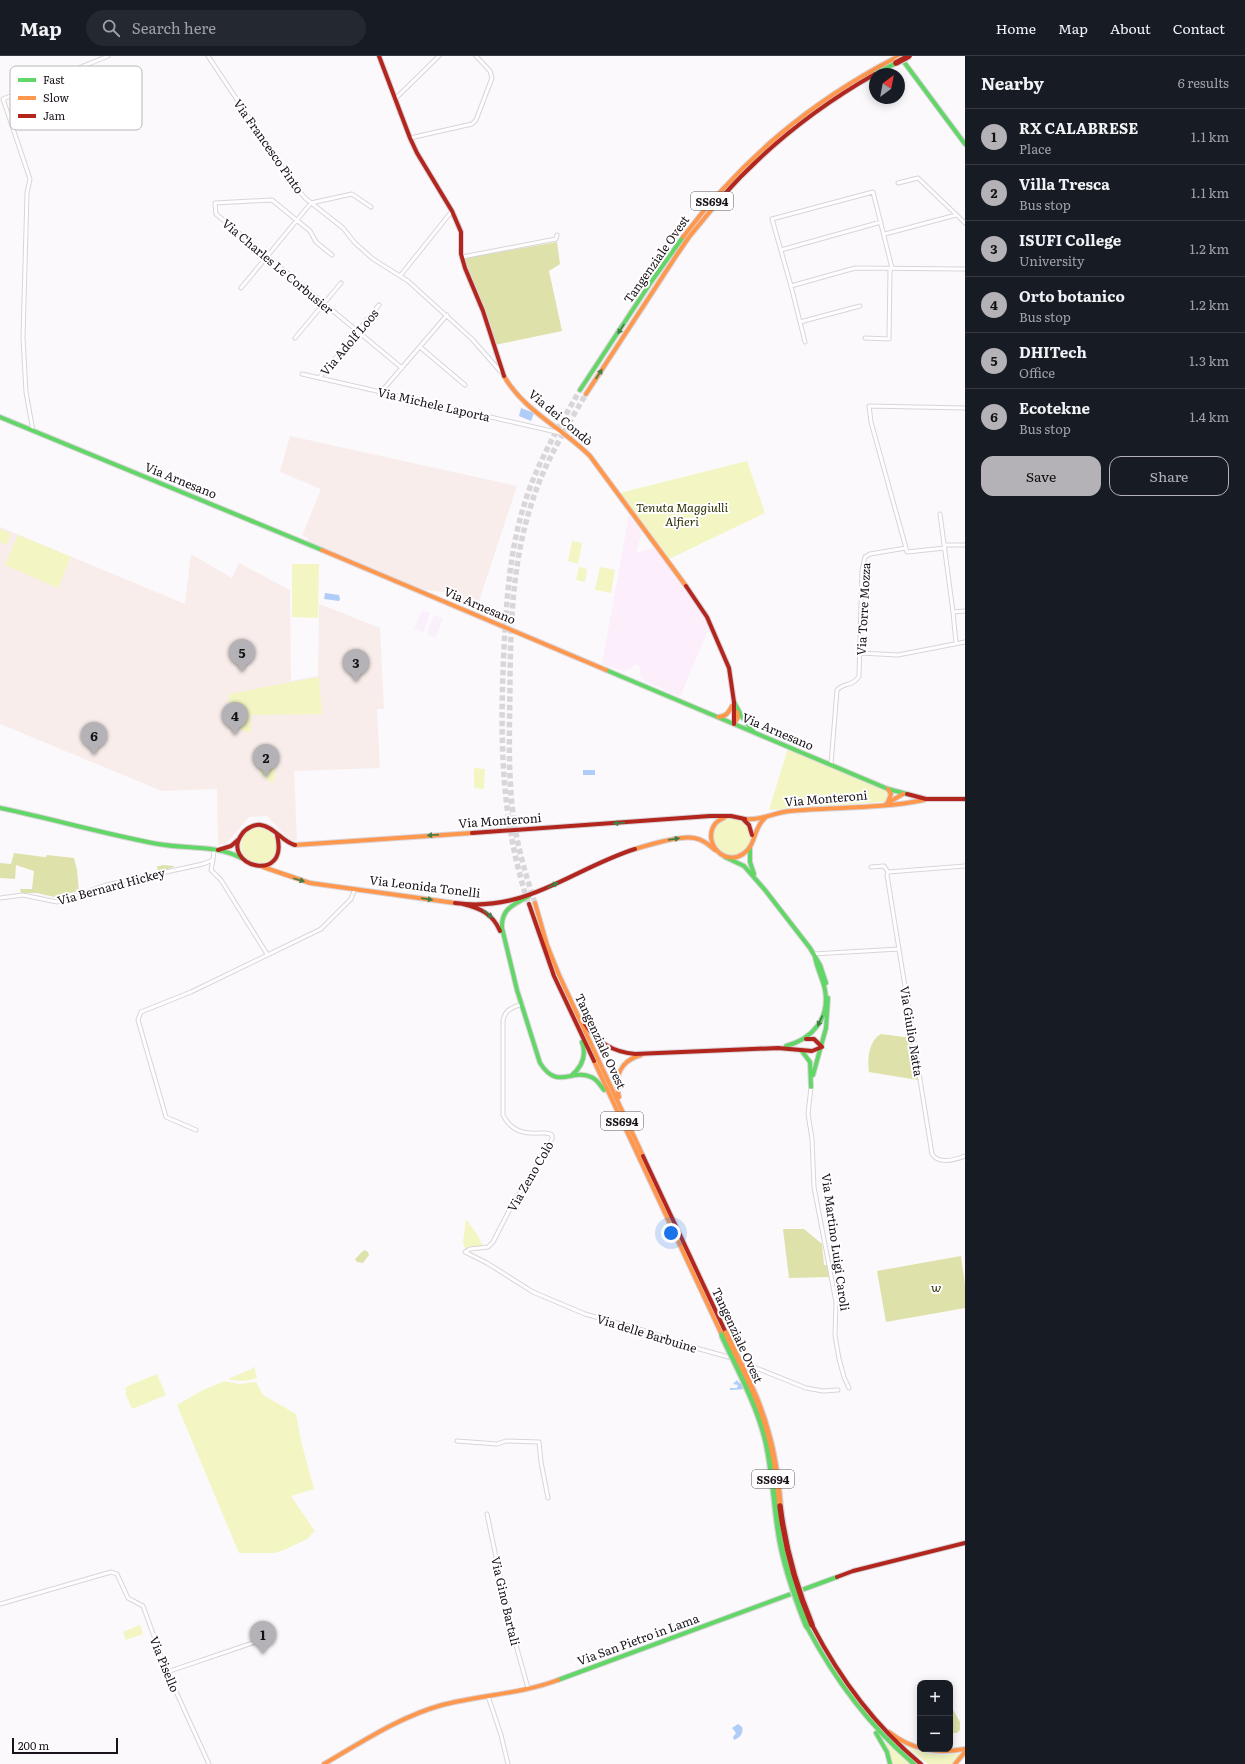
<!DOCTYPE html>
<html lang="en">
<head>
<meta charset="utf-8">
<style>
	:root { --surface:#171b24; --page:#242831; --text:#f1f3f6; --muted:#9ea1a6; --line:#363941; --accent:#b4b2b7 }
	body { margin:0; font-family:Literata,serif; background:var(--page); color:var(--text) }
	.controls { position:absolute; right:12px; bottom:12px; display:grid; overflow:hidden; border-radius:8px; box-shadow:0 2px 10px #0003 }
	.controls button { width:36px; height:36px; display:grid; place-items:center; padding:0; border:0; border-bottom:1px solid var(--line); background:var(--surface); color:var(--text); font:20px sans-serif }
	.compass { position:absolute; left:869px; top:12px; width:36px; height:36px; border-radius:50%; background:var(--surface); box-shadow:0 2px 10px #0003; rotate:32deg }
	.scale { position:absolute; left:12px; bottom:10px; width:106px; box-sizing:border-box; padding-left:4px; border:2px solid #1a121a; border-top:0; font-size:11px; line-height:14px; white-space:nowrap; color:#1a121a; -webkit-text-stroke:3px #fff; paint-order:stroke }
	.you { position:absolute; left:671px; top:1177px; width:14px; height:14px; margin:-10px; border:3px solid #fff; border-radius:50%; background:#1a73e8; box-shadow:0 0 0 6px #1a73e833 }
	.badge { display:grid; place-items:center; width:26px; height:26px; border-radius:50%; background:var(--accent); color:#111; font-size:13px; font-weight:700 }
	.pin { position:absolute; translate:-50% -33px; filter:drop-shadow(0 1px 2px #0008) }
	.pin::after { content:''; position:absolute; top:21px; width:14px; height:12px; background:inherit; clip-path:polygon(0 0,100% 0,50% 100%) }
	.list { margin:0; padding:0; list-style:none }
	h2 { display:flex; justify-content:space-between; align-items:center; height:52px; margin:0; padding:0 16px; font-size:17px }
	h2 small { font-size:13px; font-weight:400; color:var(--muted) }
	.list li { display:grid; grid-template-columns:26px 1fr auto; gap:12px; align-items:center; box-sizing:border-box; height:56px; padding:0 16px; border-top:1px solid var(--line) }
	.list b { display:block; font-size:15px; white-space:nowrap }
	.list p { margin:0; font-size:13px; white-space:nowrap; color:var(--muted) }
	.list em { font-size:13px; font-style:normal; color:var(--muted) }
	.actions { display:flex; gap:8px; padding:12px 16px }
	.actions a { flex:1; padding:9px 0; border:1px solid var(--accent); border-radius:12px; text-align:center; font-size:14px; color:var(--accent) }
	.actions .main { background:var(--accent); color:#111 }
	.icon { flex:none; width:22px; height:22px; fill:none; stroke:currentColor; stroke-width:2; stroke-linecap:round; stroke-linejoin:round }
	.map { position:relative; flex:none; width:965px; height:1708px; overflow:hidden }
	header { display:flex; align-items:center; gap:24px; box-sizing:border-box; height:56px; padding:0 20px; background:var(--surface); border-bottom:1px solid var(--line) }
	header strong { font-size:19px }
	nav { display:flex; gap:22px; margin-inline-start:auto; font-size:14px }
	.search { width:280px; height:36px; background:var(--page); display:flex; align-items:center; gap:10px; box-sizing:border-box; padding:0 14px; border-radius:22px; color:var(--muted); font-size:15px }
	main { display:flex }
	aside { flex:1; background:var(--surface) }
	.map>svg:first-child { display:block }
	.built { fill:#fceefb }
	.industrial { fill:#faf0fb }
	.education { fill:#f8edea }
	.green { fill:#f3f6c2 }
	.forest { fill:#dee1aa }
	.water { fill:#b0ccf9 }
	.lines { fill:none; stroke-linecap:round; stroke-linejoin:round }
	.highway-tunnel { stroke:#d9d6d9; stroke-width:5.5; stroke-dasharray:5.5 3; stroke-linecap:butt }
	.street-casing { stroke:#dad4da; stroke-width:5 }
	.fast-casing { stroke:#dad4da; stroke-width:6 }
	.slow-casing { stroke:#dad4da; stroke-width:6 }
	.jam-casing { stroke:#dad4da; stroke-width:6 }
	.street { stroke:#fefefe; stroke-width:3 }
	.fast { stroke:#63d668; stroke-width:4 }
	.slow { stroke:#ff974d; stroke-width:4 }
	.jam { stroke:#b3261e; stroke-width:4 }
	.fast-bridge-casing { stroke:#dad4da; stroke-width:8; stroke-linecap:butt }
	.slow-bridge-casing { stroke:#dad4da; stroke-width:8; stroke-linecap:butt }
	.jam-bridge-casing { stroke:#dad4da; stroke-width:8; stroke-linecap:butt }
	.fast-bridge { stroke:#63d668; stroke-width:5.5 }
	.slow-bridge { stroke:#ff974d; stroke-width:5.5 }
	.jam-bridge { stroke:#b3261e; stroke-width:5.5 }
	.oneway { fill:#427e45 }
	.labels { text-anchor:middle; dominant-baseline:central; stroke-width:4; stroke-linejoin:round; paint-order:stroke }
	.shield { fill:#fff; stroke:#5f595f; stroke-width:1 }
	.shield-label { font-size:11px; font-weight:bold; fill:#1a121a }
	.street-label { font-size:12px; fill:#1a121a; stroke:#fff }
	.park-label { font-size:12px; font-style:italic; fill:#2f3104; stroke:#fff }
	.key { fill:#fff; stroke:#bab8ba; stroke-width:1 }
	.key-label { font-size:11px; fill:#1a121a }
</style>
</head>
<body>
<header>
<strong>Map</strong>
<div class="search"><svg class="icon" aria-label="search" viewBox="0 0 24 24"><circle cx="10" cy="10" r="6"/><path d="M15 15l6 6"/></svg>Search here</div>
<nav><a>Home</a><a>Map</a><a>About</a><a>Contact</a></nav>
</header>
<main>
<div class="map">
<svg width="965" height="1708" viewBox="0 0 965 1708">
	<rect width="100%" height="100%" fill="#fbf9fb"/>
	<path class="built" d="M 629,459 L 642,476 L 636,496 L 639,497 L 641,495 L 653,492 L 656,494 L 692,544 L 709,572 L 680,641 L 645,625 L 640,619 L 640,610 L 634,608 L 631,613 L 624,615 L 602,608 Z"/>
	<path class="industrial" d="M 422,554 L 430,557 L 423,577 L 414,573 Z
		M 434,559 L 443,562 L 436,582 L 427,578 Z"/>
	<path class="education" d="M 290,380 L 517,430 L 476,554 L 466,549 L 453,537 L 418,533 L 330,496 L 329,494 L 326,494 L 307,486 L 308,482 L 302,480 L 321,433 L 280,416 Z
		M 0,471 L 185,548 L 191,498 L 232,522 L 239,507 L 290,534 L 291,625 L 318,620 L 319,548 L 380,572 L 384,653 L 377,653 L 380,712 L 294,715 L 297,785 L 291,786 L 267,760 L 249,761 L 226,788 L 218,789 L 217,733 L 162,735 L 0,668 Z"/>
	<path class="green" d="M 747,405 L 765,457 L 669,503 L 620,437 Z
		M 0,473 L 11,478 L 7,489 L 0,486 Z
		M 18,479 L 71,501 L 58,532 L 5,509 Z
		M 572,485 L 582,487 L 578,508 L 568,505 Z
		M 292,508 L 319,508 L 318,562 L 292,561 Z
		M 579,511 L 587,513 L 585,526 L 576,524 Z
		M 600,511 L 615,514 L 611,537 L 595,534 Z
		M 319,621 L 322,658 L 251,659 L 251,675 L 248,677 L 229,668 L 229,638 Z
		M 788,692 L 887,734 L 890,739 L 887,744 L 883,746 L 769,754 Z
		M 262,698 L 274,698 L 275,723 L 273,726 L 270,726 L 260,717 L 260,700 Z
		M 474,712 L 485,713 L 484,733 L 474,732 Z
		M713 781a19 19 0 1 1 38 0a19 19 0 1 1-38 0Z
		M241 790a18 18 0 1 1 36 0a18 18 0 1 1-36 0Z
		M 466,1163 L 477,1178 L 483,1190 L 465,1193 L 463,1186 Z
		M 254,1310 L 257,1322 L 245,1325 L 230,1324 L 230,1322 L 252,1313 Z
		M 157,1318 L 166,1339 L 132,1353 L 125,1337 L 127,1336 L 125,1333 L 128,1330 Z
		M 225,1325 L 239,1328 L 256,1326 L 263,1339 L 296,1358 L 301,1385 L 314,1433 L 291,1440 L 315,1475 L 307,1483 L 284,1494 L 274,1497 L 239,1497 L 177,1349 L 203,1334 Z
		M 140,1569 L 143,1578 L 126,1584 L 123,1576 Z
		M 885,1686 L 911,1708 L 891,1708 L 890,1697 Z
		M 906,1690 C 924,1698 940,1701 960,1697 L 953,1708 L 928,1708 Z"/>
	<path class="forest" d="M 557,186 L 560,208 L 549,215 L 562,275 L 495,289 L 481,244 L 466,212 L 464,202 Z
		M 14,797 L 44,801 L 46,801 L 47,799 L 74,802 L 77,814 L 79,835 L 54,841 L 37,837 L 21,837 L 20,833 L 32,833 L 34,815 L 16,809 L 15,823 L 0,822 L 0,807 L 11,808 Z
		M 162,809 L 174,810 L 174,811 L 158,816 L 157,810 L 161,810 Z
		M 881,978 L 912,982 L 918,1024 L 869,1016 C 867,1003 869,984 881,978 Z
		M 783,1173 L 804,1173 L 822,1188 L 824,1209 L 827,1209 L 830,1221 L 789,1222 Z
		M 364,1194 L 368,1196 L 369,1199 L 363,1207 L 357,1206 L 355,1203 Z
		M 961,1200 L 965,1229 L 965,1252 L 886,1266 L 877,1215 Z
		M 950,1648 L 960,1666 L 960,1674 L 957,1677 L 950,1677 Z"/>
	<path class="water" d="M 521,352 L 534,357 L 531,365 L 519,360 Z
		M 325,537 L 339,539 L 340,543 L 339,545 L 324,543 Z
		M 583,714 L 595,714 L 595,719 L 583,719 Z
		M 737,1324 L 739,1327 L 744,1328 L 746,1333 L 730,1334 L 730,1332 L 737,1332 L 738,1329 L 733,1328 Z
		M 738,1668 L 742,1671 C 744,1677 740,1682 734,1684 L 733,1681 L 736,1677 L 732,1672 Z"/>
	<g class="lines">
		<path class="highway-tunnel" d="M 528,846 C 500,762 500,679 504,591 C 507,538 510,488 528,437 C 541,400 561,367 580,334
			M 535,847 C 526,820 518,793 514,765 C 507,717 510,668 510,620 C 511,559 513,502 533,443 C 545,406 566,372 586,338"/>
		<g class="street-casing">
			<path id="street" d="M 208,0 L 289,122 L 305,142 L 343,172 L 355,187 L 373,203 L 408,225 L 472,283 L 500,315
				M 395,43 L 439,0
				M 410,82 L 472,68 L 476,64 L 492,22 L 490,15 L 476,0
				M 898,127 L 918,122 L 965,167
				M 885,178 L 956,159
				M 781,194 L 881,166
				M 332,199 L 316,186 L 310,175 L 272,144 L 215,147 L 216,158 L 402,312
				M 462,201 L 556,183 L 557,179
				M 400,220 L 452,155
				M 791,230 L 855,212 L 965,213
				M 241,232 L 311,147 L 352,138 L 371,151
				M 800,266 L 860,250
				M 295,282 L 341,227
				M 805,286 L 791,230 L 772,163 L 873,136 L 892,212 L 890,215 L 889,283 L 865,282
				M 420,291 L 465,329
				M 302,318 L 565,378
				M 319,322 L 379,249
				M 381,336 L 447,259
				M 33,375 L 26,336 L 23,282 L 27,137 L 30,123 L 3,43 L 108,0
				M 940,458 L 953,556 L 965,555
				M 945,489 L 965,489
				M 906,492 L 907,496 L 945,492
				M 953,556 L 956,587
				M 860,597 L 898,599 L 965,586
				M 831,708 L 837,634 C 843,627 854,630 859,620 L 862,514 L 865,501 L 870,498 L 906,492 L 871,366 L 869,350 L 965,352
				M 213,804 L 211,814 L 221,824 L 267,898
				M 871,811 L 884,810 L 888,816 L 965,810
				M 888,816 L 887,819 L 932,1098 C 939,1109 955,1104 965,1100
				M 0,842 L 23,839 L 57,846 L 106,829 L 203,808 L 213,804 L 214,794
				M 813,898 L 899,893
				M 811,1031 L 808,1058 L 812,1083 L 814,1131 L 836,1246 L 835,1279 L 839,1303 L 844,1321 L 849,1332
				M 196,1074 L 166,1061 L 138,964 L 141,956 L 191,936 L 321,873 L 351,843 L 355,833
				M 465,1196 L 487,1207 L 533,1236 L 585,1258 L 653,1277 L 678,1287 L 732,1302
				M 465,1196 L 470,1193 L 488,1191 L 493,1186 L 511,1151 L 552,1083 L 552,1079 C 548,1076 545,1077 540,1077 C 523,1078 511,1075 503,1059 L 503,965 C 505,953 512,952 522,948
				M 739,1305 L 806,1332 L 823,1335 L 838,1334
				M 457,1385 L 497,1388 L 506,1385 L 539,1386 L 541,1406 L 548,1442
				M 487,1458 L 510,1568 L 528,1632
				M 0,1548 L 111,1516 L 117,1518 L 128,1542 L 143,1550 L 167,1616 L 209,1708
				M 167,1616 L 267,1582
				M 488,1640 L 501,1679 L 508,1708"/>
		</g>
		<g class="fast-casing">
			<path id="fast" d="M 901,2 L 965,88
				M 875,18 L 896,7
				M 580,334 L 651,226 L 683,181
				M 0,361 L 322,494
				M 606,614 L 888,733 L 907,738
				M 734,646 L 742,661 L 753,675
				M 0,752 C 53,763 104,778 158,788 C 184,793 218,789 241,802
				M 750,792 L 750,806 L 754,818
				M 725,801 L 744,810 L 765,834 L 810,892 L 820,909 L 826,927
				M 529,840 C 514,849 501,852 502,872 L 517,934 L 540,1007 C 558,1035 571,1012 591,1021 C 597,1023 600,1029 604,1034
				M 786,990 C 812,983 830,963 825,934 C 823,923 817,913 815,901
				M 801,994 L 810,1006 L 811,1031
				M 813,1019 L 826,972 L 828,942
				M 571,1020 C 582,1011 587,1000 582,986
				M 807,1571 C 835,1624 868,1669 914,1708
				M 558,1624 L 837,1521
				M 876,1677 L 887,1696 L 890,1708"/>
		</g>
		<g class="slow-casing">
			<path id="slow" d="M 683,181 C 742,103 811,45 899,0
				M 504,320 C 523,354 563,373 590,400 L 686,530
				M 586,338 L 676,200 L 689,181 L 721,142
				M 322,494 L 606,614
				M 718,661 C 726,661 729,656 732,650
				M 734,668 L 738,661 L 737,656
				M 888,733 L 891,738 L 888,746
				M 886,748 L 903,738
				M 725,761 C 722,763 717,765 715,768 C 702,786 724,811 743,798 C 756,790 753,772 765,762
				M 745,763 C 761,765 775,756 790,755 C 835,751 880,753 924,744
				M 295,789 L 472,777
				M 635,793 C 648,789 681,779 694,782 C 702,783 708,788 715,794
				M 263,811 L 310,827 L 455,847
				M 535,847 L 547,889 L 559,919 L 643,1100
				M 594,1005 L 722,1279
				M 619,1041 C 614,1021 620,1005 641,999
				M 889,1676 C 912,1694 936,1698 965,1693
				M 324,1708 C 362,1686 399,1661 442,1649 C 480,1639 521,1638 558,1624
				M 955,1708 L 965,1696"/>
		</g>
		<g class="jam-casing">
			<path id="jam" d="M 379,0 L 410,82 L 417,97 L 452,155 L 461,176 L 461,198 L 465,212 L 483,255 L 504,320
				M 721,142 C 765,92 817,51 875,18
				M 686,530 L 707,561 L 729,612 L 734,646 L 734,668
				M 907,738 L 926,743 L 965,743
				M 743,763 L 749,769 L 752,779
				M 472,777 L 710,760 L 731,760 L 745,763
				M 277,779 C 290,830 219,809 242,778 C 246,772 255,768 261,769 C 275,771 282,786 295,789
				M 218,794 L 231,790 L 239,783
				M 455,847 C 527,857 572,813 635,793
				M 463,848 C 480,852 493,858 500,875
				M 529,848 L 554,920 L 594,1005
				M 585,968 C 597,987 613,996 635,998 L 778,992 L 812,995 L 822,991 L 814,983 L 806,983
				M 643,1100 L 726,1277
				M 837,1521 L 853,1515 L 965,1487
				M 812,1569 C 840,1623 874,1669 921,1708"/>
		</g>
		<use href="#street" class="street"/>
		<use href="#fast" class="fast"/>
		<use href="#slow" class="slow"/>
		<use href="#jam" class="jam"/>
		<g class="fast-bridge-casing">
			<path id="fast-bridge" d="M 722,1279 C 738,1314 757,1348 766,1385 C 773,1416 774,1447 779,1478 C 784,1510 795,1541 807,1571"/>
		</g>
		<g class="slow-bridge-casing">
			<path id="slow-bridge" d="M 726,1277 C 741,1310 759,1342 768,1377 C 775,1401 778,1425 780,1450"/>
		</g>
		<g class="jam-bridge-casing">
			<path id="jam-bridge" d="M 896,7 L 909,0
				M 780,1450 C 785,1491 796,1531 812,1569"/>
		</g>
		<use href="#fast-bridge" class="fast-bridge"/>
		<use href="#slow-bridge" class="slow-bridge"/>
		<use href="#jam-bridge" class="jam-bridge"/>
	</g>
	<defs><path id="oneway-solid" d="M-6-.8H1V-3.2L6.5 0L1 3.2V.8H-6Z"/></defs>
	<g class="oneway">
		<use href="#oneway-solid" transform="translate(621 273) rotate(124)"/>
		<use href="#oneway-solid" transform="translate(599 318) rotate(-57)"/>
		<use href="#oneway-solid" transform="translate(619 767) rotate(176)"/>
		<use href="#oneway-solid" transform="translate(433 779) rotate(176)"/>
		<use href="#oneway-solid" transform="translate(674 783) rotate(-8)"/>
		<use href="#oneway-solid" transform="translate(299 824) rotate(16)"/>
		<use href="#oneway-solid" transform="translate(553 829) rotate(-26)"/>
		<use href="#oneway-solid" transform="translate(427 843) rotate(8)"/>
		<use href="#oneway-solid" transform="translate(488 858) rotate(38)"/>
		<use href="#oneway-solid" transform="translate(820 965) rotate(114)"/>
	</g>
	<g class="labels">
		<g class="shield">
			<rect x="691" y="136" width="42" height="18" rx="3"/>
			<rect x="601" y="1056" width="42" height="18" rx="3"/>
			<rect x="752" y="1414" width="42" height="18" rx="3"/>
		</g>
		<g class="shield-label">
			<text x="712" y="145">SS694</text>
			<text x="622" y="1065">SS694</text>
			<text x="773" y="1423">SS694</text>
		</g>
		<g class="street-label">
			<text transform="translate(269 90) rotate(55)">Via Francesco Pinto</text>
			<text transform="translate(656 203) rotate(-55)">Tangenziale Ovest</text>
			<text transform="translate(278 210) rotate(40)">Via Charles Le Corbusier</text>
			<text transform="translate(349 286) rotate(-50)">Via Adolf Loos</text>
			<text transform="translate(434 348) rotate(13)">Via Michele Laporta</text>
			<text transform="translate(561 361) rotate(40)">Via dei Condò</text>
			<text transform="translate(181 424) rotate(22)">Via Arnesano</text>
			<text transform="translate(480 549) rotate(23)">Via Arnesano</text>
			<text transform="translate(863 553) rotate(-87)">Via Torre Mozza</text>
			<text transform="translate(778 675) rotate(23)">Via Arnesano</text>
			<text transform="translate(826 742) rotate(-5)">Via Monteroni</text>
			<text transform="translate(500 764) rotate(-4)">Via Monteroni</text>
			<text transform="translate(111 830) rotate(-15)">Via Bernard Hickey</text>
			<text transform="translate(425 830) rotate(7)">Via Leonida Tonelli</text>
			<text transform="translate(912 975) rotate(81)">Via Giulio Natta</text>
			<text transform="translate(601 985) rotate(65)">Tangenziale Ovest</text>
			<text transform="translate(530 1120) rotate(-60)">Via Zeno Colò</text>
			<text transform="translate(836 1186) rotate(82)">Via Martino Luigi Caroli</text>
			<text transform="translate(647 1277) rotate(17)">Via delle Barbuine</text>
			<text transform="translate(738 1279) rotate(65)">Tangenziale Ovest</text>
			<text transform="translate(506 1545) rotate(77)">Via Gino Bartali</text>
			<text transform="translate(638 1583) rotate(-20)">Via San Pietro in Lama</text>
			<text transform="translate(165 1608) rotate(68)">Via Pisello</text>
		</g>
		<g class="park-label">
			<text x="682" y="451">Tenuta Maggiulli<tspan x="682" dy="14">Alfieri</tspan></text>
			<text x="936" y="1231">w</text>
		</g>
	</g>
	<rect x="10" y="10" width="132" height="64" rx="6" class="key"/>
	<rect x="18" y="22" width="18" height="4" fill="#63d668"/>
	<rect x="18" y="40" width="18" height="4" fill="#ff974d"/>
	<rect x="18" y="58" width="18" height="4" fill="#b3261e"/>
	<g class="key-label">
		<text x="43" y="28">Fast</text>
		<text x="43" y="46">Slow</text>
		<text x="43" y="64">Jam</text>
	</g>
</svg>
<div class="controls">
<button>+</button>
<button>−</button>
</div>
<svg class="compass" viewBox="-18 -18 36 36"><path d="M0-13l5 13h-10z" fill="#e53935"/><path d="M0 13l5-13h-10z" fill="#9ea1a6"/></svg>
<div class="scale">200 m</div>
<div class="you"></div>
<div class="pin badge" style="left:263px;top:1598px">1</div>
<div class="pin badge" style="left:266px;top:721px">2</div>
<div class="pin badge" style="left:356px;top:626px">3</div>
<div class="pin badge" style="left:235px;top:679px">4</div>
<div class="pin badge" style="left:242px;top:616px">5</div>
<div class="pin badge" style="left:94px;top:699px">6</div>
</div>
<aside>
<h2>Nearby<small>6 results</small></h2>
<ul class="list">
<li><span class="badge">1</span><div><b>RX CALABRESE</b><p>Place</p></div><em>1.1 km</em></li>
<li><span class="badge">2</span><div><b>Villa Tresca</b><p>Bus stop</p></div><em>1.1 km</em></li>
<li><span class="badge">3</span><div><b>ISUFI College</b><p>University</p></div><em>1.2 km</em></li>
<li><span class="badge">4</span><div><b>Orto botanico</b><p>Bus stop</p></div><em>1.2 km</em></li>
<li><span class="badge">5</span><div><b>DHITech</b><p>Office</p></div><em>1.3 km</em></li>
<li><span class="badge">6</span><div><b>Ecotekne</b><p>Bus stop</p></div><em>1.4 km</em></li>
</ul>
<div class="actions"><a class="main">Save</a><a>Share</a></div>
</aside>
</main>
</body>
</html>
